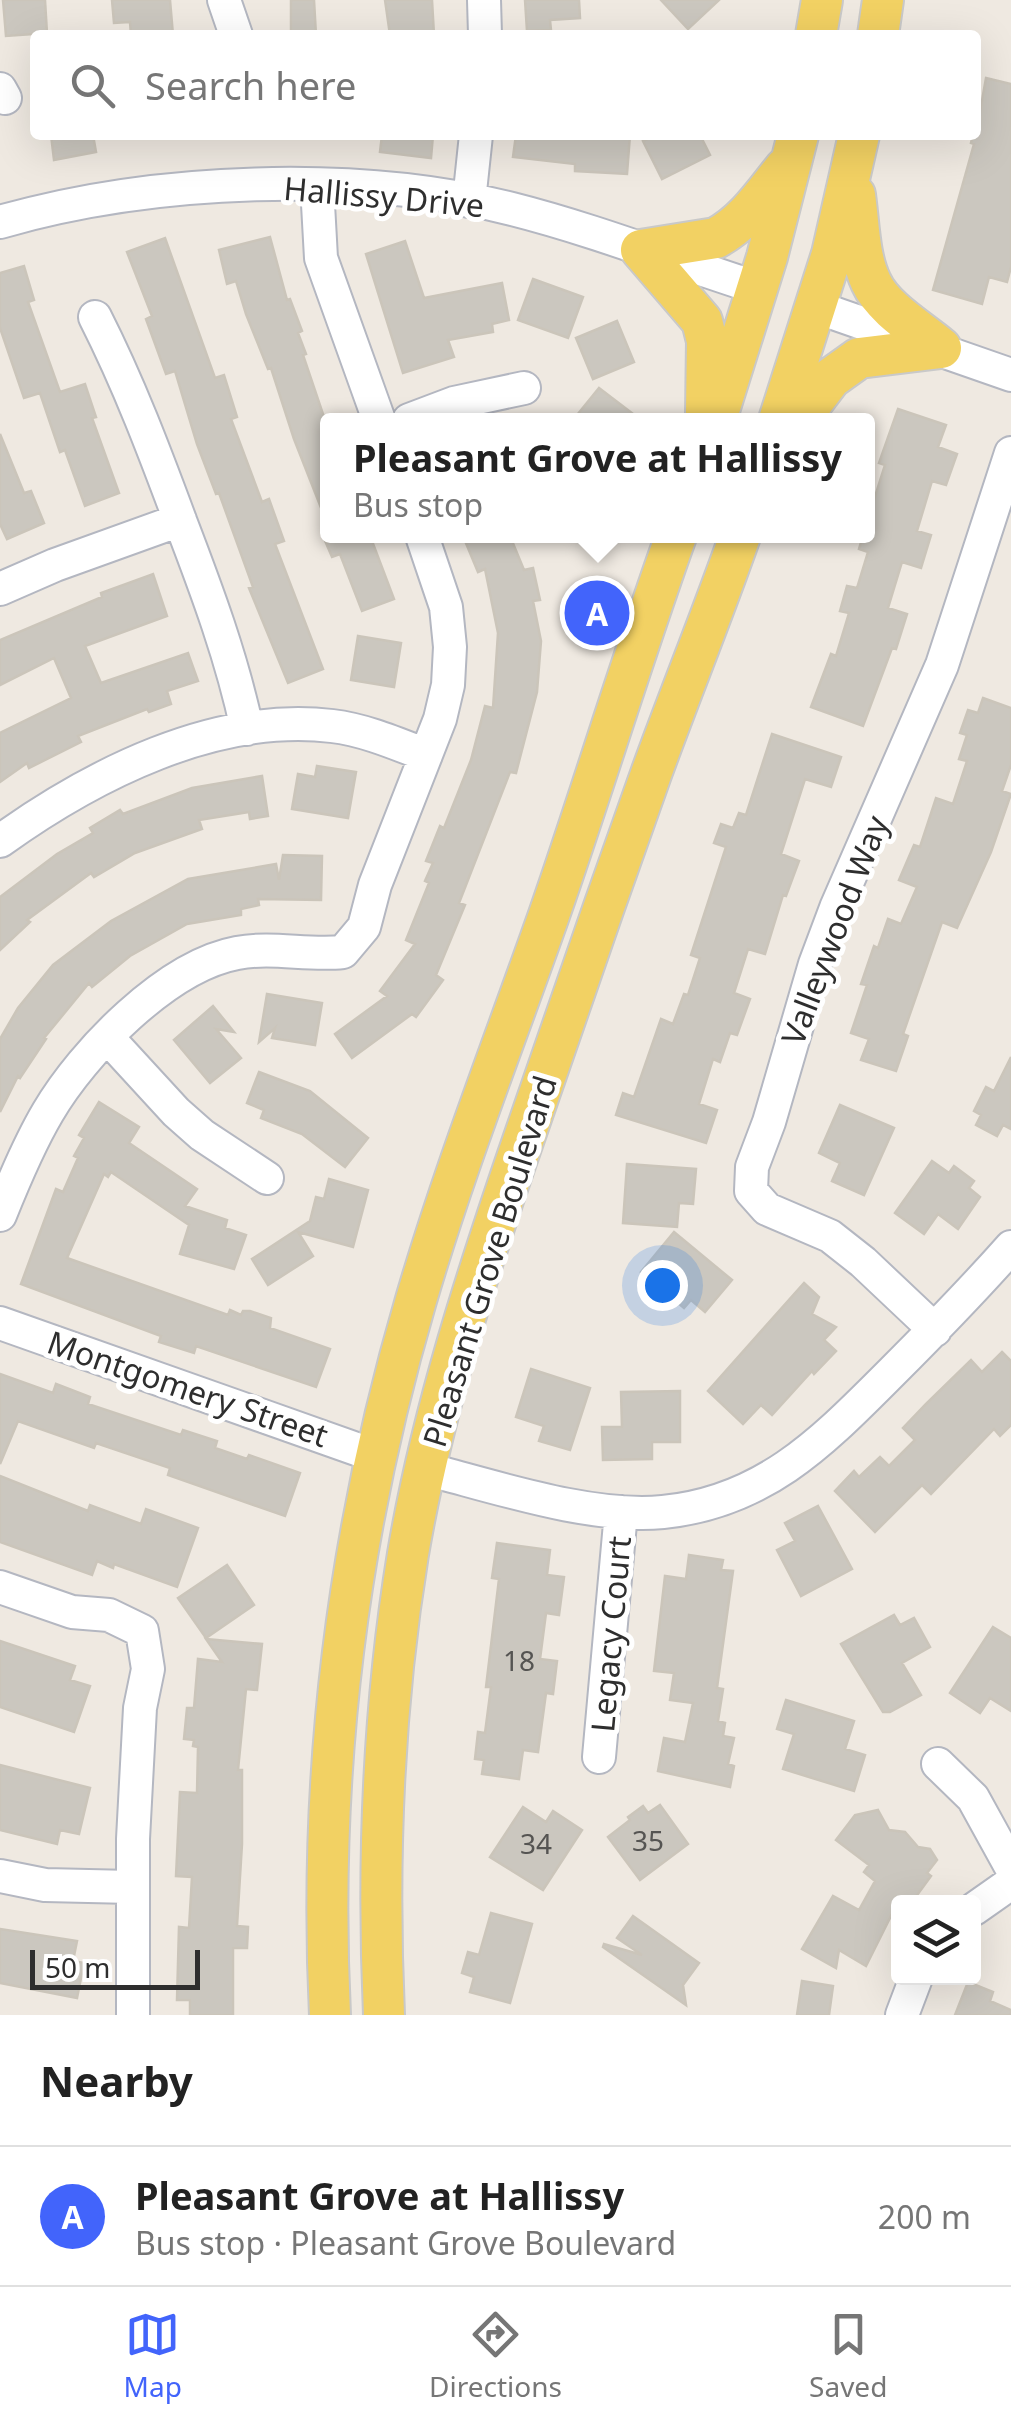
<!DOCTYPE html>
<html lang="en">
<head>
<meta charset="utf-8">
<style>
	:root { --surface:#fff; --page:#f6f6f6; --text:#222; --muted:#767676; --line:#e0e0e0; --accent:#4264fb }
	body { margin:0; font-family:"Noto Sans",sans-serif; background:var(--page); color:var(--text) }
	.controls { position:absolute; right:30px; bottom:30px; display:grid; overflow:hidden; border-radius:10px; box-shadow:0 10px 40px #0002 }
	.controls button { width:90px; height:90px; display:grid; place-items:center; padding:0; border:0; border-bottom:2px solid var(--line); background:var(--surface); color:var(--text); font:50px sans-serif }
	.scale { position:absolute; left:30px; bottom:25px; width:170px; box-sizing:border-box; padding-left:10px; border:5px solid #2e2e2e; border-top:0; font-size:28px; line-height:35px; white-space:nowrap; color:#2e2e2e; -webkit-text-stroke:8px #fff; paint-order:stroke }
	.you { position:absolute; left:662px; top:1285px; width:35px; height:35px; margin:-25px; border:8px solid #fff; border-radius:50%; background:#1a73e8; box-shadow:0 0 0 15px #1a73e833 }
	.badge { display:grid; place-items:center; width:65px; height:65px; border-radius:50%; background:var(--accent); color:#fff; font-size:32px; font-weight:700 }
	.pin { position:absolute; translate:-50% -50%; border:5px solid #fff; box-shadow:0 2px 10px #0006 }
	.popup { position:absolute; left:320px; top:413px; width:555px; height:130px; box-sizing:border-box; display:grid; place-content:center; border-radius:10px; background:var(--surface); filter:drop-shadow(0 2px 8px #0005); font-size:32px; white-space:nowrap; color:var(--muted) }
	.popup b { font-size:38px; color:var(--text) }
	.popup::after { content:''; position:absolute; left:50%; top:100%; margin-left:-20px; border:20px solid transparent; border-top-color:var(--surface) }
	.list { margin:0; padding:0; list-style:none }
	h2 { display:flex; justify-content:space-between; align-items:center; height:130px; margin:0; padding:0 40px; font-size:42px }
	h2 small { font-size:32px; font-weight:400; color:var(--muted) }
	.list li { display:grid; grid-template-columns:65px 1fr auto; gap:30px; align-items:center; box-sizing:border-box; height:140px; padding:0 40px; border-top:2px solid var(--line) }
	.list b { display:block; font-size:38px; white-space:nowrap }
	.list p { margin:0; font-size:32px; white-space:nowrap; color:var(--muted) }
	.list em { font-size:32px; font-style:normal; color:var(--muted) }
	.icon { flex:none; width:55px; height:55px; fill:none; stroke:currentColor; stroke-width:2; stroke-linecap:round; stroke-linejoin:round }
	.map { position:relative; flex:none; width:1011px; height:2015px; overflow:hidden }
	.search { position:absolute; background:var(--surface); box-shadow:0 10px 40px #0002; left:30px; right:30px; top:30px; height:110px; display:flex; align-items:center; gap:25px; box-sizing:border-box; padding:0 35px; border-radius:10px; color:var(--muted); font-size:38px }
	.sheet { height:270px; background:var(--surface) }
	nav { display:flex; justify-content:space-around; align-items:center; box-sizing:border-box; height:140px; border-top:2px solid var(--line); background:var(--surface); font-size:28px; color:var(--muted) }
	nav a { display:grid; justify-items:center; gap:5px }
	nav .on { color:var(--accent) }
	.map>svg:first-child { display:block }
	.building { fill:#cbc7bf; stroke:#cbc5ba; stroke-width:2.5 }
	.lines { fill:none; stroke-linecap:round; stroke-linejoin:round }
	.minor-casing { stroke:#b4b7c1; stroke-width:36 }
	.major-casing { stroke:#c9c9c9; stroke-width:44 }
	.minor { stroke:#fff; stroke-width:32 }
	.major { stroke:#f2d163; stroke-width:40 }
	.labels { text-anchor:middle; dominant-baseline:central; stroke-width:10; stroke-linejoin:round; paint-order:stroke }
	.number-label { font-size:28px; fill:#555452 }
	.street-label { font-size:32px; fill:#2e2e2e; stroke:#fff }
</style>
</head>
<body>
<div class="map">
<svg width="1011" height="2015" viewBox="0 0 1011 2015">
	<rect width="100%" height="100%" fill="#efe9e1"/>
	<path class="building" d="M 3,0 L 45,0 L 47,33 L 6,36 Z
		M 112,0 L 170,0 L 173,35 L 131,35 L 130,22 L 114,23 Z
		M 291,0 L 314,0 L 316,35 L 291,35 Z
		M 385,0 L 432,0 L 434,35 L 390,35 Z
		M 525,0 L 579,0 L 580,18 L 550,20 L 551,30 L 527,31 Z
		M 661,0 L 719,0 L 688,29 Z
		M 986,78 L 1011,84 L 1011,267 L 1007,282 L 989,277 L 982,304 L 933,290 L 974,144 L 971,143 L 973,135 L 976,135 Z
		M 51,135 L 93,135 L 96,152 L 54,160 Z
		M 382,135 L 433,135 L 431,158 L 380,152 Z
		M 516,135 L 630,135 L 627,174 L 575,171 L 575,164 L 513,157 Z
		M 656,135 L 700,135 L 710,155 L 662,179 L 643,141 Z
		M 270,237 L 287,300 L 290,299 L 302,331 L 298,333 L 306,354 L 303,355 L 327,426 L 327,523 L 294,439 L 271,368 L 268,369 L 246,314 L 236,281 L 227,284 L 219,250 Z
		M 165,238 L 215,378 L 224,375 L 237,417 L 231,419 L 262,502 L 269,499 L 284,541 L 275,544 L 323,669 L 288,683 L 249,588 L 253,587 L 219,493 L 216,494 L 197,444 L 175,371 L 166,374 L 146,319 L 152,316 L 127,252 Z
		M 405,241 L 424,298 L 502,283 L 509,320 L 492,324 L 493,332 L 448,340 L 454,357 L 403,373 L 366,254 Z
		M 24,266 L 34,300 L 28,302 L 60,392 L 85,384 L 96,417 L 92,418 L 119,493 L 85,506 L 65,450 L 60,452 L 40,393 L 24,398 L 0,328 L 0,273 Z
		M 533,279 L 583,297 L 568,338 L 518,320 Z
		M 617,321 L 634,362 L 593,379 L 576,338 Z
		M 599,388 L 641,420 L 573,420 Z
		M 898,409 L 946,425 L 938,447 L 957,454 L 946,485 L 932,481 L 917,531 L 931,535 L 921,568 L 902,562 L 888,608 L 907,614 L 896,649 L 892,648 L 863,726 L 811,707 L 831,654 L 836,656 L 849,613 L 840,611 L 847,586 L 857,588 L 868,552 L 859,549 L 863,536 L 867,536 L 867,522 L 885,465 L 879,463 Z
		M 0,434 L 24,493 L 31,491 L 44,523 L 7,539 L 0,524 Z
		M 323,536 L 383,536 L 372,541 L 394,599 L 362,611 L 340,554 L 332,557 Z
		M 463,536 L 510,536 L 524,570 L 533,568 L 540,600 L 533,601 L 541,641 L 537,692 L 516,773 L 510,772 L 459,903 L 465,905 L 436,975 L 443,980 L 416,1017 L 412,1014 L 352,1058 L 335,1034 L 387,996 L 380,991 L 415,944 L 406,940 L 429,883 L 425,881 L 433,863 L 426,861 L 440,826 L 444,828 L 471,760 L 485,706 L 493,708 L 498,633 L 485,569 L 478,572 Z
		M 153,574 L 167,616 L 85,646 L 101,683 L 188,653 L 198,681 L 167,691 L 171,704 L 149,712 L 147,709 L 78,736 L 81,742 L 29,768 L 27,763 L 0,782 L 0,733 L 71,698 L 54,658 L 0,685 L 0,640 L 102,597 L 101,593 Z
		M 358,636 L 401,643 L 394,687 L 351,680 Z
		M 983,698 L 1011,708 L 1011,765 L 1002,791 L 1011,794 L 991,852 L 957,928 L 942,922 L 903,1034 L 908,1036 L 896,1071 L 861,1060 L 869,1039 L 851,1033 L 867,985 L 861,984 L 874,946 L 878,948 L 888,919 L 901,924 L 917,887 L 899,880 L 914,845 L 920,847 L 936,798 L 953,804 L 967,761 L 959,759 L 967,735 L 960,733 L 968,710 L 978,713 Z
		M 772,734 L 841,757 L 831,787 L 805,779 L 781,854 L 799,861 L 786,896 L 783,895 L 765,954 L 748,949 L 734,993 L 750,999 L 737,1035 L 730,1033 L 720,1062 L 713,1059 L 699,1104 L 717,1110 L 706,1143 L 616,1115 L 623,1093 L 634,1097 L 661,1019 L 673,1024 L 684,994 L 688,995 L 700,958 L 691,955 L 726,847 L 714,843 L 721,824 L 733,828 L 739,813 L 746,815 Z
		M 317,766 L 356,772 L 348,818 L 292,809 L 298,774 L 315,777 Z
		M 262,776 L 268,816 L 250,819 L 249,812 L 199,820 L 202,829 L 135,853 L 94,877 L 91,873 L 27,920 L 30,922 L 0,950 L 0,897 L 57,854 L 93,833 L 90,828 L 120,810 L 123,814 L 192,788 Z
		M 283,855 L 322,856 L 321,900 L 258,899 L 259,905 L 241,909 L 241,915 L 187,924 L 130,956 L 92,987 L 89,983 L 44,1038 L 46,1039 L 20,1078 L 18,1076 L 0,1112 L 0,1039 L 18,1008 L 53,965 L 111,921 L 188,879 L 276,864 L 279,880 Z
		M 267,994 L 322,1003 L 315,1045 L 272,1038 L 275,1028 L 259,1042 Z
		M 213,1006 L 234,1032 L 216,1029 L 241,1058 L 210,1083 L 174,1040 Z
		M 1011,1057 L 1011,1129 L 1003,1125 L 997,1136 L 976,1125 L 981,1115 L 974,1111 L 986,1087 L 994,1091 Z
		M 259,1072 L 310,1091 L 368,1138 L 345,1167 L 302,1134 L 261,1118 L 264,1110 L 247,1103 Z
		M 99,1102 L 139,1127 L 129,1143 L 197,1189 L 185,1206 L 227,1220 L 225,1228 L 246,1235 L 234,1269 L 180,1254 L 189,1225 L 111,1172 L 108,1177 L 104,1174 L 67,1258 L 228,1315 L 230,1310 L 241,1315 L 243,1311 L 250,1311 L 271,1318 L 270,1328 L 330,1349 L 316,1387 L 196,1346 L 194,1353 L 159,1342 L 161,1336 L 21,1284 L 56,1189 L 63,1192 L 78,1158 L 74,1156 L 84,1138 L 79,1135 Z
		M 840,1105 L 894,1128 L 864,1195 L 832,1181 L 840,1163 L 819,1153 Z
		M 932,1161 L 949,1173 L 954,1166 L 974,1181 L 969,1188 L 980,1197 L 958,1229 L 938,1214 L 924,1234 L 895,1213 Z
		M 627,1164 L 696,1169 L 693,1204 L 679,1203 L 677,1227 L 623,1223 Z
		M 329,1179 L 368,1190 L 353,1247 L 298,1232 L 313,1256 L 268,1285 L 252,1259 L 310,1221 L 316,1197 L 324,1199 Z
		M 674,1232 L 732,1280 L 705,1312 L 691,1300 L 684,1308 L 641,1272 Z
		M 804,1283 L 819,1297 L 812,1314 L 836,1327 L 824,1340 L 836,1351 L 814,1374 L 812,1371 L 772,1415 L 761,1405 L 743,1424 L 708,1391 Z
		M 1002,1352 L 1011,1361 L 1011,1425 L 1000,1436 L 994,1429 L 931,1494 L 922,1485 L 875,1532 L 835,1491 L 854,1471 L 859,1477 L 880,1457 L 889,1466 L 915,1440 L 903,1428 L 926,1404 L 971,1360 L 982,1372 Z
		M 531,1369 L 590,1388 L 570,1450 L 539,1441 L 544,1426 L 516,1417 Z
		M 0,1374 L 53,1393 L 56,1384 L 90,1397 L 88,1404 L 181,1435 L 183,1430 L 217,1441 L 215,1448 L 247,1459 L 249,1455 L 300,1473 L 285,1516 L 168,1475 L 170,1468 L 96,1443 L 94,1448 L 18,1421 L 0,1464 Z
		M 680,1391 L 680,1442 L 652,1442 L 652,1459 L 603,1460 L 602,1427 L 622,1427 L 621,1392 Z
		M 0,1476 L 88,1511 L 90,1505 L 141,1524 L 146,1509 L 198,1528 L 177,1587 L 114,1564 L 113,1568 L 97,1561 L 92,1575 L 0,1542 Z
		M 818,1506 L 852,1569 L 801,1596 L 777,1550 L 795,1541 L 785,1523 Z
		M 497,1543 L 550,1550 L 547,1575 L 564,1577 L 559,1615 L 546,1613 L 540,1659 L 557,1661 L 553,1694 L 546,1693 L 538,1752 L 523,1750 L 519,1779 L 482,1774 L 484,1760 L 475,1759 L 478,1732 L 485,1733 L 491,1687 L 486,1687 L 499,1579 L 492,1578 Z
		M 689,1555 L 723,1560 L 721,1570 L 733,1571 L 717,1688 L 723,1689 L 718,1721 L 725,1723 L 723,1736 L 734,1738 L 728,1764 L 734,1766 L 730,1787 L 658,1771 L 664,1738 L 685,1742 L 693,1703 L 670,1700 L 674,1673 L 654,1671 L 665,1576 L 686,1579 Z
		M 227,1565 L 254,1605 L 206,1638 L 178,1598 Z
		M 894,1615 L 900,1625 L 914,1618 L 930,1647 L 902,1663 L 921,1695 L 890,1712 L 883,1712 L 841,1644 Z
		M 993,1627 L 1011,1638 L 1011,1711 L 990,1698 L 980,1713 L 950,1693 Z
		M 206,1639 L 262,1644 L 257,1690 L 246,1689 L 238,1770 L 242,1770 L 242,1844 L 237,1926 L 248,1927 L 247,1948 L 233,1948 L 233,2015 L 190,2015 L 190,2000 L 177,2000 L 179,1927 L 189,1928 L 192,1877 L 176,1876 L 180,1792 L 197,1793 L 198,1747 L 193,1746 L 194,1740 L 184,1739 L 187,1708 L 194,1708 L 198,1659 L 222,1662 Z
		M 0,1641 L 75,1666 L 70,1680 L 90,1686 L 74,1732 L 0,1707 Z
		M 786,1700 L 854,1721 L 845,1749 L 865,1755 L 854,1791 L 783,1769 L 794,1734 L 777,1729 Z
		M 0,1765 L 90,1788 L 79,1834 L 60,1830 L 57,1844 L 0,1830 Z
		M 660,1805 L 688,1844 L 640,1880 L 608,1837 L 630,1820 L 628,1817 L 643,1806 L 648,1813 Z
		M 523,1807 L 546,1822 L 553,1811 L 582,1830 L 543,1890 L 490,1857 Z
		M 878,1810 L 889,1830 L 905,1832 L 918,1847 L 930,1849 L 937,1860 L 927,1873 L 931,1876 L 912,1902 L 898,1902 L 866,1966 L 839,1950 L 836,1968 L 802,1949 L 833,1896 L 859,1910 L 875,1881 L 864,1872 L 869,1865 L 836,1840 L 855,1815 Z
		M 491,1913 L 532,1924 L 510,2003 L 470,1992 L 474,1977 L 462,1973 L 468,1952 L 479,1955 Z
		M 633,1916 L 699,1963 L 683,1985 L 686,2005 L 603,1947 L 604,1944 L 642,1955 L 617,1938 Z
		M 0,1929 L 77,1941 L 73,1961 L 84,1963 L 77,1998 L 0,1983 Z
		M 802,1981 L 833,1986 L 829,2015 L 797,2015 Z
		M 968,1982 L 993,1992 L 990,2001 L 1011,2010 L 1011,2015 L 955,2015 Z"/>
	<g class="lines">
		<g class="minor-casing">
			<path id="minor" d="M 224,0 L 236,35
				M 484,0 L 485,35
				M 0,89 L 5,98
				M 317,186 L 321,258 L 379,420
				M 469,201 L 476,135
				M 0,222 C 154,178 356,170 512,209 C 595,230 676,262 758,288
				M 816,307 L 1011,375
				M 95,317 C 129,384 155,453 181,523 C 207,591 232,658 247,729
				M 409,420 L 454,403 L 524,388
				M 0,589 L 55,565 L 180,520
				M 0,841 C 92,775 215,712 332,726 C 365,730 395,743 426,755
				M 108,1038 L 176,1112 L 202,1135 L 267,1178
				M 0,1215 C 14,1180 29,1144 48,1112 C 83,1052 167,966 237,953 C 273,946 307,956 343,952 L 364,927 L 375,885 L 440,719 L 448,685 L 450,647 L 446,607 L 422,536
				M 0,1323 L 376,1456
				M 935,1330 L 863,1262 L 830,1236 L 767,1209 L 751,1191 L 752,1167 L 769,1122 L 815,964 L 836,908 L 942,665 L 1011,453
				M 426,1469 C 496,1487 591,1519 663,1512 C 765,1502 823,1441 891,1373 C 932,1332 972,1291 1011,1247
				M 0,1587 L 72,1612 L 109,1615 L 142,1631 L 148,1669 L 140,1708 L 133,1839 L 133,2015
				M 599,1757 L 621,1512
				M 938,1764 L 973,1798 L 1011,1867
				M 0,1876 L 45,1885 L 132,1887
				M 974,1909 L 1011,1883
				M 902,2015 L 916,1978"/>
		</g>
		<g class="major-casing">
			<path id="major" d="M 816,35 L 822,0
				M 878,35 L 883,0
				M 855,195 C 859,223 859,257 871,282 C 883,309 920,330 941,348
				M 641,250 L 702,321 L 707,341 L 706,413
				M 641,250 L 716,238 C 746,222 764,194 785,168
				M 716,420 L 767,257 L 798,135
				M 779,420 L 832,254 L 859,135
				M 799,420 L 831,378 L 859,358 L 941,348
				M 330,2015 C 318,1774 348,1532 416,1300 C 454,1170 504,1043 549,915 C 593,789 631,661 676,536
				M 384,2015 C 377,1860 383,1707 408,1554 C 432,1412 477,1274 524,1138 C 565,1017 608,895 651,774 C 680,694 712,616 740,536"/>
		</g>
		<use href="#minor" class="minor"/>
		<use href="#major" class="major"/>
	</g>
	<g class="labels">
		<g class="number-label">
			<text x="519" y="1660">18</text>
			<text x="648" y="1840">35</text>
			<text x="536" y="1843">34</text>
		</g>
		<g class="street-label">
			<text transform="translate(384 196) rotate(5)">Hallissy Drive</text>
			<text transform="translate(834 930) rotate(-69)">Valleywood Way</text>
			<text transform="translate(489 1261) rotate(-73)">Pleasant Grove Boulevard</text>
			<text transform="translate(188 1388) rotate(19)">Montgomery Street</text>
			<text transform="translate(610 1634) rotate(-85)">Legacy Court</text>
		</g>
	</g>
</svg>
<div class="controls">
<button><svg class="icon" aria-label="layers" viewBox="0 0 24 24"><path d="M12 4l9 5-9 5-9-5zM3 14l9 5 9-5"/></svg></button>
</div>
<div class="scale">50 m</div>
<div class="you"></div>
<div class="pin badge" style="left:597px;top:613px">A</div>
<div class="popup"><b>Pleasant Grove at Hallissy</b>Bus stop</div>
<div class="search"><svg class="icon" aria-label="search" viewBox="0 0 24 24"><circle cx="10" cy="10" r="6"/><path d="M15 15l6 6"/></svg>Search here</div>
</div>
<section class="sheet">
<h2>Nearby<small></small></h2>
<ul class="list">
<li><span class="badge">A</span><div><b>Pleasant Grove at Hallissy</b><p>Bus stop · Pleasant Grove Boulevard</p></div><em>200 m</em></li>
</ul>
</section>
<nav>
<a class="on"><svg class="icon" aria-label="map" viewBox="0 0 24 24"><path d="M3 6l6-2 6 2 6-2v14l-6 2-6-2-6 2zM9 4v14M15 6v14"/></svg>Map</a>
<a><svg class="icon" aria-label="directions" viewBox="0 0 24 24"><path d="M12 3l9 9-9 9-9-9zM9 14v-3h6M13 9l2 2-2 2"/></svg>Directions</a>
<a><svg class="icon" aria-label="saved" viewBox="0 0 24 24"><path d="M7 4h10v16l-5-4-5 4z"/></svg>Saved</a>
</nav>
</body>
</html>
